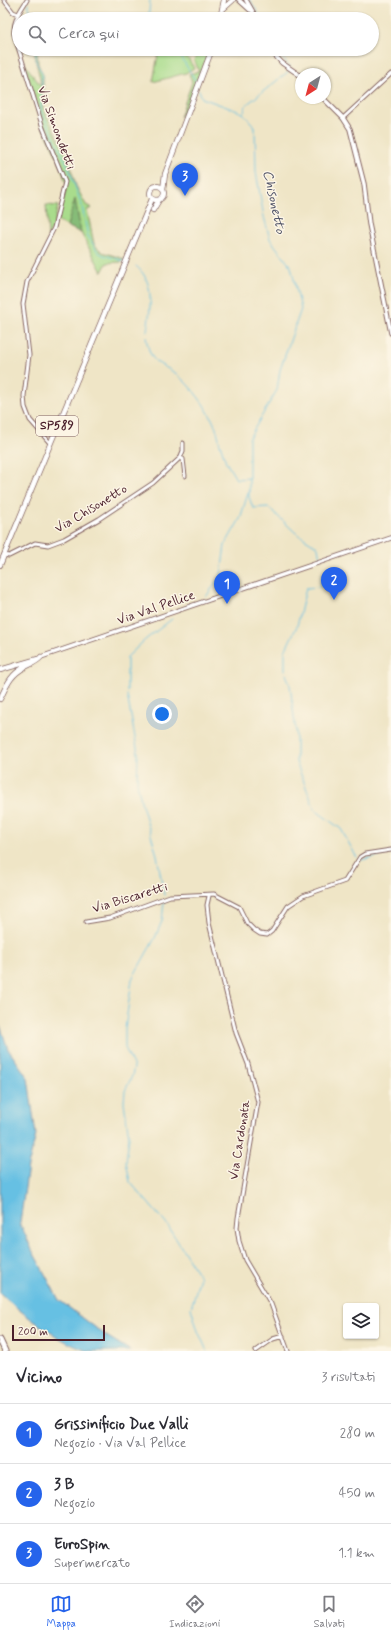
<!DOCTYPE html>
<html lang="it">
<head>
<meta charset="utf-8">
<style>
	:root { --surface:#fff; --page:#f2f2f3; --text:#2b2b33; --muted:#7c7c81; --line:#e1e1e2; --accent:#2563eb }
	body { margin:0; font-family:Mynerve,sans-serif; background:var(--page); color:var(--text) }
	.controls { position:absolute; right:12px; bottom:12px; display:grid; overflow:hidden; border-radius:4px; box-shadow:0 1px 3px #0004 }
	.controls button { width:36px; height:36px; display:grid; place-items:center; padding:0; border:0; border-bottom:1px solid var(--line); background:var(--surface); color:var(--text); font:20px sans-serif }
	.compass { position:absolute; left:295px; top:68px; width:36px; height:36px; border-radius:50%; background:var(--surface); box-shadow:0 1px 3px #0004; rotate:216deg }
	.scale { position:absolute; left:12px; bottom:10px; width:93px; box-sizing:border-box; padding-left:4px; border:2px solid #4a1f2b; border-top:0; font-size:11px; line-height:14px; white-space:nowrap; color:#4a1f2b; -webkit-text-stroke:3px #fcf5e5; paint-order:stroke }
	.you { position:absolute; left:162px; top:714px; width:14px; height:14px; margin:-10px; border:3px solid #fff; border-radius:50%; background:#1a73e8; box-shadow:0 0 0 6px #1a73e833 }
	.badge { display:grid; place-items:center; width:26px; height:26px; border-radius:50%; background:var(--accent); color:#fff; font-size:13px; font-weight:700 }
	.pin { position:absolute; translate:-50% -33px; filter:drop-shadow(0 1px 2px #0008) }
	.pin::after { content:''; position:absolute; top:21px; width:14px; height:12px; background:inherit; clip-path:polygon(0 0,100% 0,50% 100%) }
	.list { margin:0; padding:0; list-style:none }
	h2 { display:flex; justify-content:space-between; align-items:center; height:52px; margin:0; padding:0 16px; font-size:17px }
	h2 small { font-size:13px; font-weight:400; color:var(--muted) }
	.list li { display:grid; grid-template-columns:26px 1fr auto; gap:12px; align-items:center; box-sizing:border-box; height:60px; padding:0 16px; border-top:1px solid var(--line) }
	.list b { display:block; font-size:15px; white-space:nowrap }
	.list p { margin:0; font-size:13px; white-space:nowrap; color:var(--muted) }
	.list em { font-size:13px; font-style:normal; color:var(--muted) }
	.icon { flex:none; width:22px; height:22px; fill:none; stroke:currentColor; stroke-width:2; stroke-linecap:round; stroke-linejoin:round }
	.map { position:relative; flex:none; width:391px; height:1351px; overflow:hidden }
	.search { position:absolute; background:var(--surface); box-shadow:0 1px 3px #0004; left:12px; right:12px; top:12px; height:44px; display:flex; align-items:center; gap:10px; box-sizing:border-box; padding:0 14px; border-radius:22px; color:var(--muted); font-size:15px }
	.sheet { height:232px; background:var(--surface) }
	nav { display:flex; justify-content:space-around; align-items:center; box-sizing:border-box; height:56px; border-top:1px solid var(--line); background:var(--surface); font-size:11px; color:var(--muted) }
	nav a { display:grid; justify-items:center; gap:2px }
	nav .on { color:var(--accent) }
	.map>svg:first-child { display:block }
	.green { fill:#a9dc8c; stroke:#7a7e5c }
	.forest { fill:#86bc78; stroke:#686e52 }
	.water { fill:#66c0e3; stroke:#587087 }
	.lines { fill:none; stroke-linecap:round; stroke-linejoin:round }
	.stream { stroke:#66c0e3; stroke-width:1 }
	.minor-casing { stroke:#846461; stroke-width:5 }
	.tertiary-casing { stroke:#846461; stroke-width:5.5 }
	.primary-casing { stroke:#846461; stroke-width:6 }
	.trunk-casing { stroke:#846461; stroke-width:7 }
	.minor { stroke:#fff; stroke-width:3 }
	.tertiary { stroke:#fff; stroke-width:3.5 }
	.primary { stroke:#fff; stroke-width:4.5 }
	.trunk { stroke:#fff; stroke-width:5 }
	.labels { text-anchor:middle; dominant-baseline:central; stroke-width:3; stroke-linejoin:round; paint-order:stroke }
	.shield { fill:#fcf5e5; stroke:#7f5f63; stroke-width:1 }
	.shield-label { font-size:12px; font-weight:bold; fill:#4a1f2b }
	.street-label { font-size:13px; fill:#4a1f2b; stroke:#fcf5e5 }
	.water-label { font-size:14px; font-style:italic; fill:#54576b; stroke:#fcf5e5 }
</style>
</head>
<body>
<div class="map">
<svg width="391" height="1351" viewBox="0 0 391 1351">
	<rect width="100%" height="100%" fill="#fcf5e5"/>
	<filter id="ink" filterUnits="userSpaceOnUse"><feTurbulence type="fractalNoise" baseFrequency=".025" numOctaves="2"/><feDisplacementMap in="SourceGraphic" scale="8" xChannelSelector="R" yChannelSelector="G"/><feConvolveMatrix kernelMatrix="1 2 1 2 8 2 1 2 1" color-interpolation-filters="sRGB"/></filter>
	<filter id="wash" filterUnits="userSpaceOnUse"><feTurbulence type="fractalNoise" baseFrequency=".012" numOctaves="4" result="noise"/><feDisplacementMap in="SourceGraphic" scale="16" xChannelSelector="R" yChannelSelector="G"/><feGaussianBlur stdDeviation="0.9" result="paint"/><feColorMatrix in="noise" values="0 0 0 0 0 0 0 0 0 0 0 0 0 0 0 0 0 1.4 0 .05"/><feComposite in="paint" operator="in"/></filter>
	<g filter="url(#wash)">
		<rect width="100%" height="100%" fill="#efe5c6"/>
		<path class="green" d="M 34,49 L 37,49 L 38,64 L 43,75 L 43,108 L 68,158 L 76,186 L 86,205 L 92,208 L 87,210 L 94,244 L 102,252 L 124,259 L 121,262 L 107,263 L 102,272 L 81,233 L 75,200 L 67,226 L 57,221 L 67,186 L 59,161 L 43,127 L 24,63 L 41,86 C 40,73 35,63 34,49 Z
			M 159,49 L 182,49 L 194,68 L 186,73 L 153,82 Z
			M 205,49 L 210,49 L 208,55 L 183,113 L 180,117 L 192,82 L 189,74 L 199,71 L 194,60 Z
			M 46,205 L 58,206 L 53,228 L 48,237 Z"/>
		<path class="forest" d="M 75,199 L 81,233 L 67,226 Z"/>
		<path class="water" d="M 0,1025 L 8,1049 L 28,1078 L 36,1135 L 28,1166 L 20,1223 L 32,1250 L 59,1300 L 108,1337 L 131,1351 C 118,1351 103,1351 90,1351 C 67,1348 17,1310 0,1293 Z"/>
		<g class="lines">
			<path class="stream" d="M 150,0 L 149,13 L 154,19
				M 250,0 L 262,19
				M 28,4 L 33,19
				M 36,49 L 36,62 L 42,73 L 42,80 L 41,111 L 68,166 L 82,206 L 88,236 L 98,252 L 103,255 L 124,261
				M 176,49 L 197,83
				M 273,49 L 291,67
				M 199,90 L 202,98 L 243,113 L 255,127 L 256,172 L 264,217 L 270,239 L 291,267 L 301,309 L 280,370 L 277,390 L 249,438 L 249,497 L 253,508 L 268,507 L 296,533 L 318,547 L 320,559
				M 244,112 L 246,105 L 289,71
				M 136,266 C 156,282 150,310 147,331
				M 146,337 C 151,370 162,360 182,379 C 198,394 215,418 219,439
				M 219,441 L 226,462 L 236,479 L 249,478
				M 206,597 L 221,575 L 225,545 L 240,519 L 249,490
				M 285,670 L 285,651 L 297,626 L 306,588 L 320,587 L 322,575
				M 286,674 L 290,685 L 296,732 L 296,762 L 315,810 L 341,829 L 357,858
				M 127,691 L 127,657 L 145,640 L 172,619
				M 127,695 L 138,753 L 137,783 L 142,805 L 157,855 L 164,895
				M 361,860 L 391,853
				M 164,901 L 162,921 L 155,938 L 132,979 L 125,1029 L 125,1048 L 134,1067 L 132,1076 L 125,1091 L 124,1102 L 129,1137 L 126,1162 L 130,1182 L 168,1226 L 200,1277 L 191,1308 L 198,1331 L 207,1351"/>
		</g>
	</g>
	<g filter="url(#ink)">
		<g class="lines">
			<g class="minor-casing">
				<path id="minor" d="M 4,0 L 13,12 L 18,14
					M 27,0 C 20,11 13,20 14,34 L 43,128 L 65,182 L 54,228 L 27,282 L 23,304 L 29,355 L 24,396 L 25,407 L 30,420 L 50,443
					M 343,118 L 391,74
					M 180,458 L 183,459 L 185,476
					M 4,555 L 9,556 L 35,543 L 48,545 L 64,539 L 99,519 L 153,483 L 180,458 L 183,451 L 183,443
					M 209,896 L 207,905 L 209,923 L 236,1033 L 248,1064 L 258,1102 L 238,1218 L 237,1228 L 239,1241 L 245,1260 L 271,1304 L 288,1351
					M 86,922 L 110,918 L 170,896 L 214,894 L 239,907 L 247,923 L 254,930 L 260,934 L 267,935 L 272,931 L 288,906 L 303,896 L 345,881 L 360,857 L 365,854 L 391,850
					M 256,1351 L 273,1339 L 283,1336"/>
			</g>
			<g class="tertiary-casing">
				<path id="tertiary" d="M 239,0 L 250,10
					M 246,0 L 257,19
					M 269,49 L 282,63 L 301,76
					M 323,98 L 343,118 L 350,129 L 364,184 L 369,224 L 391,333
					M 41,657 L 391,538"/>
			</g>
			<g class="primary-casing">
				<path id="primary" d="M 223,9 L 233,0
					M 220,19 L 224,0
					M150 193a7 7 0 1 1 14 0a7 7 0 1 1-14 0Z
					M 163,190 L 165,174 L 212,49
					M 153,210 L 159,200
					M 0,565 L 152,199
					M 0,670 L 38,659
					M 0,699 C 7,685 10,675 25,667 C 31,664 37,662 41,657"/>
			</g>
			<g class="trunk-casing">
				<path id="trunk" d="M 0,1340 L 5,1351"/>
			</g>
			<use href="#minor" class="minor"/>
			<use href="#tertiary" class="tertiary"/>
			<use href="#primary" class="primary"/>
			<use href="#trunk" class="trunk"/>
		</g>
	</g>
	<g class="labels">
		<rect class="shield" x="36" y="416" width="42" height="20" rx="3"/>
		<g class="shield-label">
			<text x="57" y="426">SP589</text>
		</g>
		<g class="street-label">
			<text transform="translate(56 128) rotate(70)">Via Simondetti</text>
			<text transform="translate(91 509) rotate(-31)">Via Chisonetto</text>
			<text transform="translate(156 608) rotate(-19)">Via Val Pellice</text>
			<text transform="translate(130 898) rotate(-17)">Via Biscaretti</text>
			<text transform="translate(240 1140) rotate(-81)">Via Cardonata</text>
		</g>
		<g class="water-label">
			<text transform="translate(274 202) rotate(78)">Chisonetto</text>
		</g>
	</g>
</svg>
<div class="controls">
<button><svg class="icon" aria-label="layers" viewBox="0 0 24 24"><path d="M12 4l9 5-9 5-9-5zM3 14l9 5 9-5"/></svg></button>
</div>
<svg class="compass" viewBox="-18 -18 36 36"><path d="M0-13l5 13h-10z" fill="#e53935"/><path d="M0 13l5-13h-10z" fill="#7c7c81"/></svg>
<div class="scale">200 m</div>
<div class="you"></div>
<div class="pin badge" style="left:227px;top:604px">1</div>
<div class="pin badge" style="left:334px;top:600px">2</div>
<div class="pin badge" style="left:185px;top:196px">3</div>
<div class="search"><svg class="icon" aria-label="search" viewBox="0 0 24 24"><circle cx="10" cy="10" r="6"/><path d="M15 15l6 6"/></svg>Cerca qui</div>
</div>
<section class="sheet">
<h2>Vicino<small>3 risultati</small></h2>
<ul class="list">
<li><span class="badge">1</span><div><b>Grissinificio Due Valli</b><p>Negozio · Via Val Pellice</p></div><em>280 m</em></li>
<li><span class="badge">2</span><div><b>3 B</b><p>Negozio</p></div><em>450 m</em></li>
<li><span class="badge">3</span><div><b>EuroSpin</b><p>Supermercato</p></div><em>1.1 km</em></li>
</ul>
</section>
<nav>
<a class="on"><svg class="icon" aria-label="map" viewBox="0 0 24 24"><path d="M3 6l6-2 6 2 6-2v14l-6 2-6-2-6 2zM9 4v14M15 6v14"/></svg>Mappa</a>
<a><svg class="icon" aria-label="directions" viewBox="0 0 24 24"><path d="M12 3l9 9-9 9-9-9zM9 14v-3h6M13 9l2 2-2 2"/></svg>Indicazioni</a>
<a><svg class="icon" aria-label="saved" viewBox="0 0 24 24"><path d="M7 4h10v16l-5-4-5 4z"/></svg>Salvati</a>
</nav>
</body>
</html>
